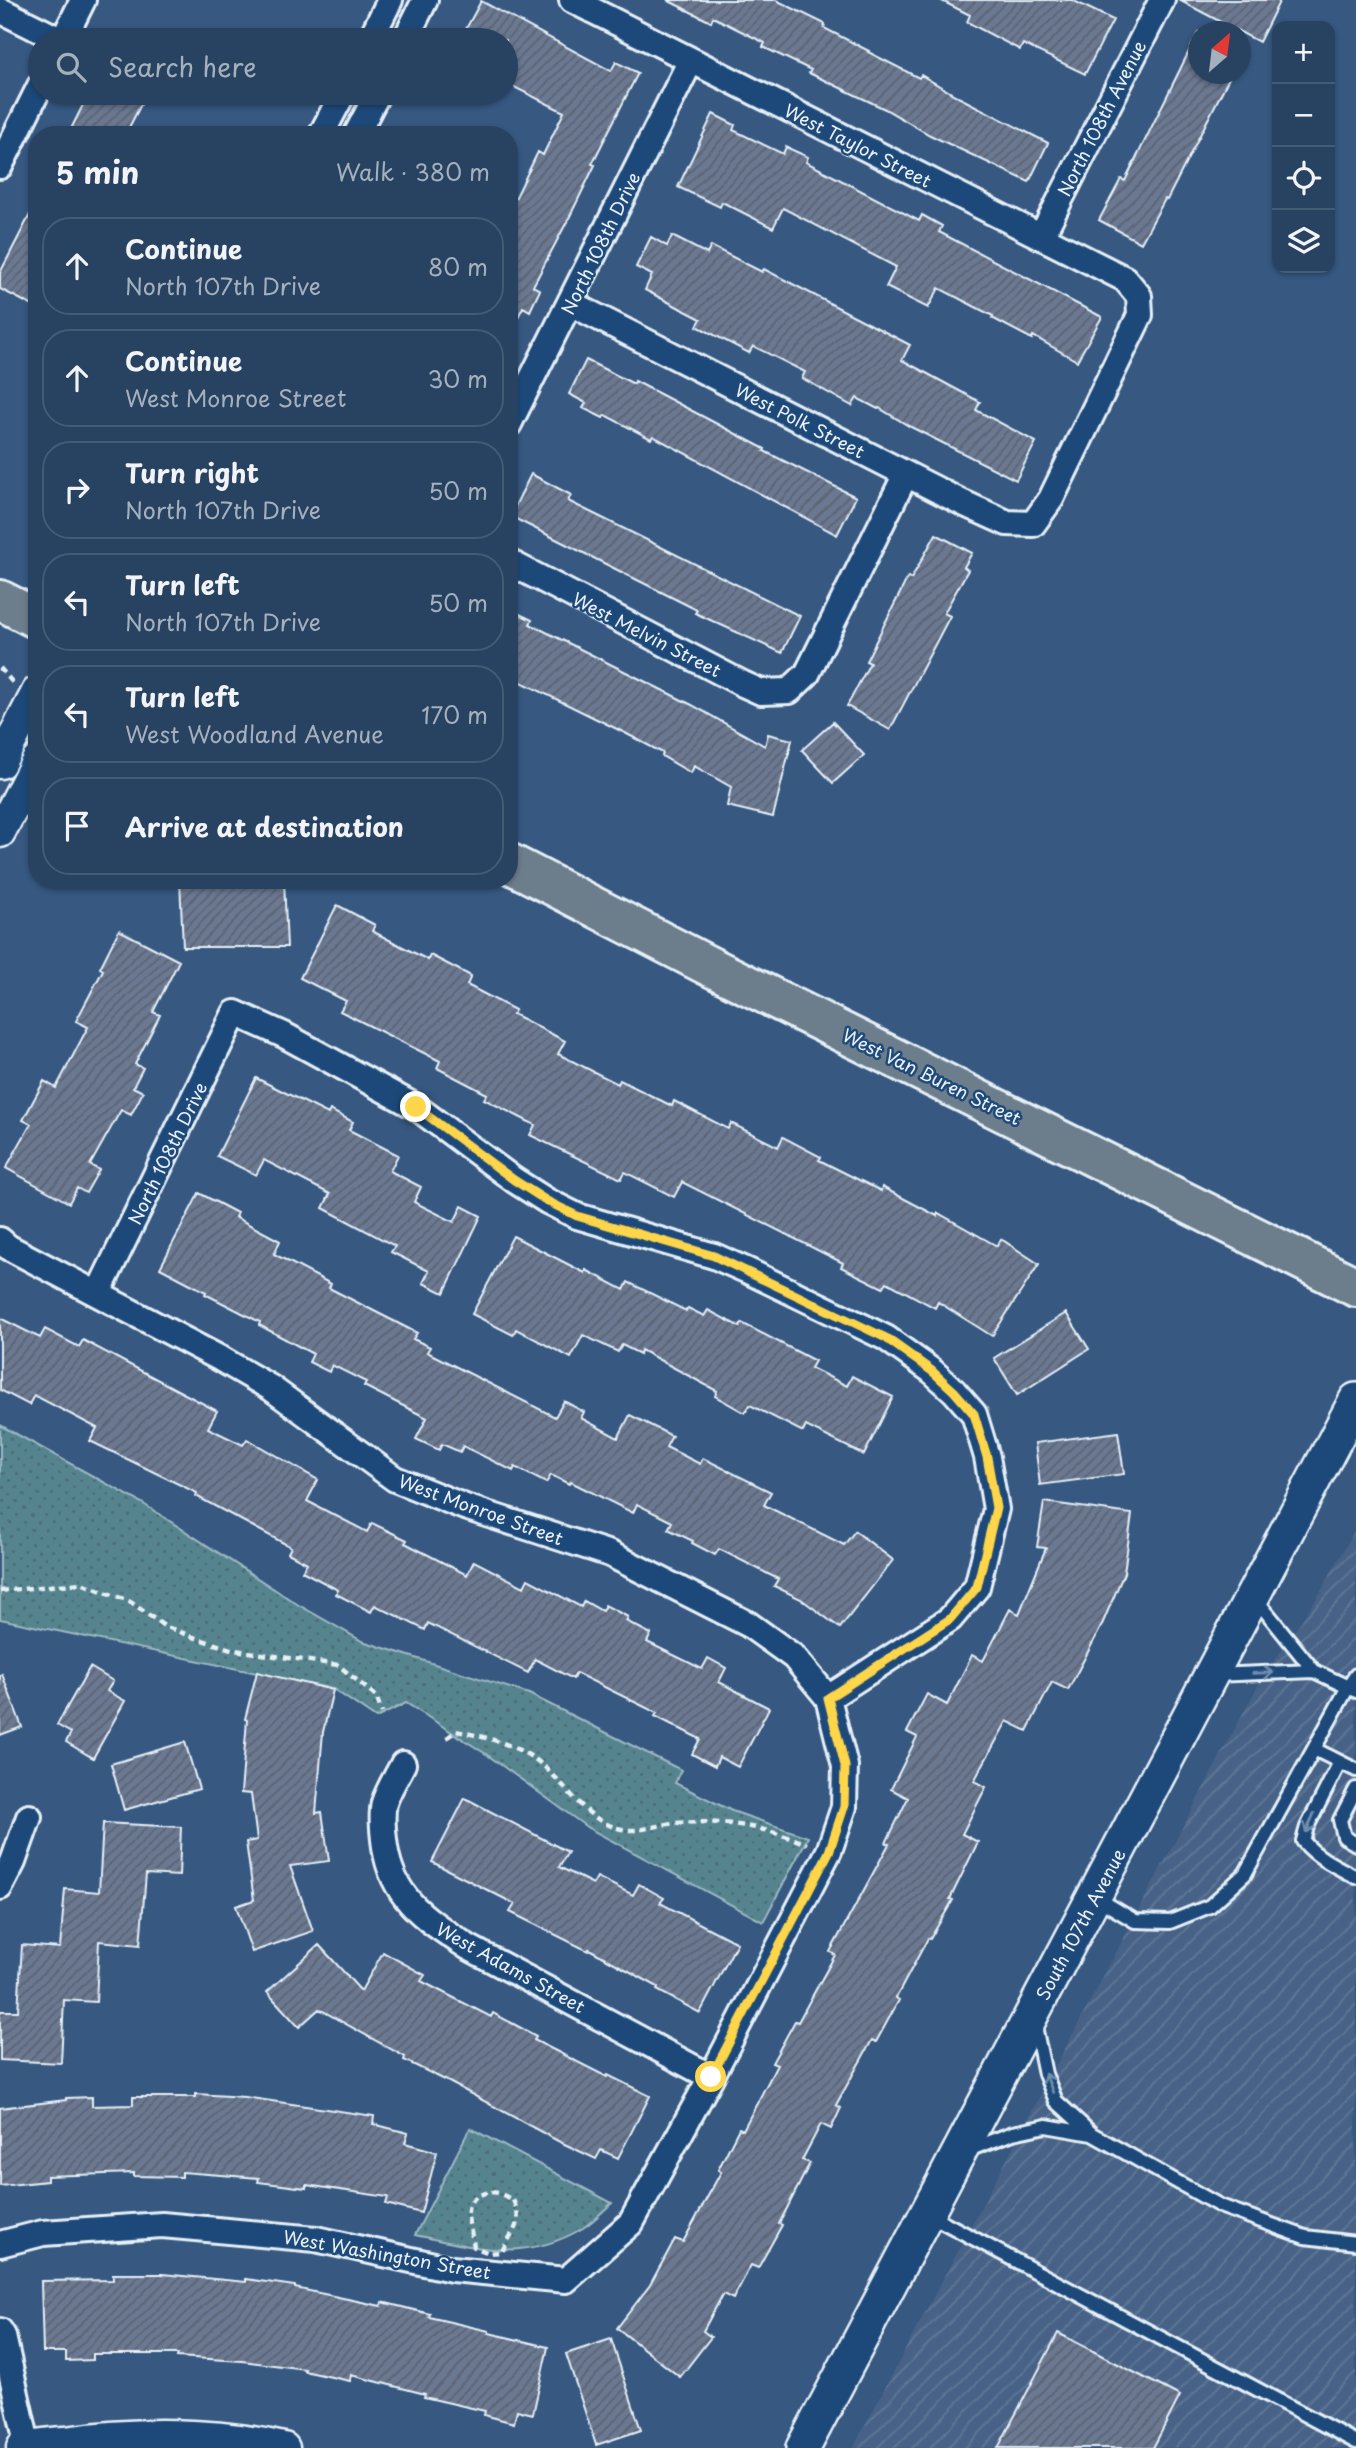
<!DOCTYPE html>
<html lang="en">
<head>
<meta charset="utf-8">
<style>
	:root { --surface:#284261; --page:#344d6a; --text:#f1f3f6; --muted:#a5b0bd; --line:#445b76 }
	body { margin:0; font-family:"Playpen Sans",sans-serif; background:var(--page); color:var(--text) }
	.controls { position:absolute; right:21px; top:21px; display:grid; overflow:hidden; border-radius:14px; box-shadow:0 2px 5px #0004 }
	.controls button { width:63px; height:63px; display:grid; place-items:center; padding:0; border:0; border-bottom:2px solid var(--line); background:var(--surface); color:var(--text); font:35px sans-serif }
	.compass { position:absolute; left:1188px; top:21px; width:63px; height:63px; border-radius:50%; background:var(--surface); box-shadow:0 2px 5px #0004; rotate:28deg }
	.stop { position:absolute; width:21px; height:21px; margin:-16px; border:5px solid #ffd54a; border-radius:50%; background:#fff }
	.stop.end { background:#ffd54a; border-color:#fff; box-shadow:0 2px 7px #0008 }
	.list { margin:0; padding:0; list-style:none }
	h2 { display:flex; justify-content:space-between; align-items:center; height:91px; margin:0; padding:0 28px; font-size:30px }
	h2 small { font-size:23px; font-weight:400; color:var(--muted) }
	.list li { display:grid; grid-template-columns:46px 1fr auto; gap:21px; align-items:center; box-sizing:border-box; height:98px; margin:0 14px 14px; padding:0 14px; border:2px solid var(--line); border-radius:28px }
	.list b { display:block; font-size:26px; white-space:nowrap }
	.list p { margin:0; font-size:23px; white-space:nowrap; color:var(--muted) }
	.list em { font-size:23px; font-style:normal; color:var(--muted) }
	.icon { flex:none; width:38px; height:38px; fill:none; stroke:currentColor; stroke-width:2; stroke-linecap:round; stroke-linejoin:round }
	.map { position:relative; flex:none; width:1356px; height:2448px; overflow:hidden }
	.search { position:absolute; background:var(--surface); box-shadow:0 2px 5px #0004; left:28px; top:28px; width:490px; height:77px; display:flex; align-items:center; gap:18px; box-sizing:border-box; padding:0 24px; border-radius:38px; color:var(--muted); font-size:26px }
	.panel { position:absolute; background:var(--surface); box-shadow:0 2px 5px #0004; left:28px; top:126px; width:490px; height:763px; border-radius:28px }
	.map>svg:first-child { display:block }
	.industrial { fill:url(#industrial-furrows) }
	.park { fill:url(#park-dots); stroke:#9ebac3; stroke-width:2 }
	.building { fill:url(#building-hatch); stroke:#e8f1f8; stroke-width:2 }
	.lines { fill:none; stroke-linecap:round; stroke-linejoin:round }
	.service-casing { stroke:#e8f1f8; stroke-width:18 }
	.minor-casing { stroke:#e8f1f8; stroke-width:30 }
	.tertiary-casing { stroke:#e8f1f8; stroke-width:35 }
	.secondary-casing { stroke:#e8f1f8; stroke-width:38 }
	.primary-casing { stroke:#e8f1f8; stroke-width:44 }
	.path { stroke:#e8f1f8; stroke-width:4.5; stroke-dasharray:7 5; stroke-linecap:butt }
	.service { stroke:#1f4a7a; stroke-width:12 }
	.minor { stroke:#1f4a7a; stroke-width:24 }
	.tertiary { stroke:#1f4a7a; stroke-width:30 }
	.secondary { stroke:#1f4a7a; stroke-width:33 }
	.primary { stroke:#6c7d8b; stroke-width:38 }
	.oneway { stroke:#6f8dac }
	.route { stroke:#ffd54a; stroke-width:9 }
	.labels { text-anchor:middle; dominant-baseline:central; stroke-width:5; stroke-linejoin:round; paint-order:stroke }
	.street-label { font-size:18px; fill:#e8f1f8; stroke:#1f4a7a }
</style>
</head>
<body>
<div class="map">
<svg width="1356" height="2448" viewBox="0 0 1356 2448">
	<defs>
		<pattern id="industrial-furrows" width="10" height="10" patternUnits="userSpaceOnUse" patternTransform="scale(1.75)"><rect width="10" height="10" fill="#466286"/><path d="M-1 1l2-2M0 10L10 0M9 11l2-2" fill="none" stroke="#617998"/></pattern>
		<pattern id="park-dots" width="8" height="8" patternUnits="userSpaceOnUse" patternTransform="scale(1.75)"><rect width="8" height="8" fill="#54848e"/><path d="M2 2h.1M6 6h.1" fill="none" stroke="#4e6c73" stroke-width="1.8" stroke-linecap="round"/></pattern>
		<pattern id="building-hatch" width="6" height="6" patternUnits="userSpaceOnUse" patternTransform="scale(1.75)"><rect width="6" height="6" fill="#6b7891"/><path d="M-1 1l2-2M0 6l6-6M5 7l2-2" fill="none" stroke="#5a6271"/></pattern>
	</defs>
	<rect width="100%" height="100%" fill="#365881"/>
	<filter id="ink" filterUnits="userSpaceOnUse"><feTurbulence type="fractalNoise" baseFrequency=".0143" numOctaves="2"/><feDisplacementMap in="SourceGraphic" scale="14" xChannelSelector="R" yChannelSelector="G"/><feConvolveMatrix kernelMatrix="1 2 1 2 8 2 1 2 1" color-interpolation-filters="sRGB"/></filter>
	<g filter="url(#ink)">
		<path class="industrial" d="M 1356,1528 L 1356,2448 L 853,2448 L 1257,1687 L 1318,1596 Z"/>
		<path class="park" d="M 0,1425 L 142,1503 L 297,1604 L 362,1641 L 529,1694 L 681,1770 L 675,1783 L 732,1811 L 808,1837 L 763,1922 L 588,1828 L 486,1754 L 406,1703 L 376,1718 L 333,1689 L 0,1619 Z
			M 470,2128 L 612,2203 C 603,2211 594,2221 583,2228 C 525,2263 477,2248 415,2235 Z"/>
		<path class="building" d="M 667,0 L 776,0 L 825,24 L 824,28 L 869,51 L 868,52 L 919,78 L 921,75 L 960,98 L 1048,143 L 1029,182 L 930,135 L 885,109 L 809,73 L 811,70 L 763,47 L 765,43 L 713,17 L 711,22 Z
			M 940,0 L 1072,0 L 1113,20 L 1085,74 L 1023,44 L 1020,50 L 967,22 L 970,15 Z
			M 1179,0 L 1280,0 L 1259,42 Z
			M 481,1 L 611,71 L 616,62 L 638,73 L 592,164 L 595,165 L 570,216 L 533,286 L 540,290 L 530,311 L 523,307 L 509,335 L 509,211 L 538,152 L 543,155 L 564,112 L 506,83 L 506,40 L 460,40 Z
			M 1199,31 L 1199,74 L 1231,74 L 1167,200 L 1165,199 L 1141,243 L 1099,220 L 1121,179 L 1125,181 Z
			M 89,93 L 147,93 L 125,135 L 68,135 Z
			M 713,114 L 735,125 L 733,130 L 783,154 L 786,147 L 808,157 L 806,162 L 919,221 L 922,215 L 942,226 L 939,232 L 1102,317 L 1077,361 L 1033,336 L 1032,339 L 992,318 L 993,316 L 939,288 L 928,308 L 886,287 L 896,267 L 783,208 L 773,228 L 722,202 L 720,207 L 678,187 Z
			M 37,201 L 37,308 L 0,289 L 0,273 Z
			M 672,236 L 707,254 L 711,246 L 762,272 L 764,269 L 910,345 L 902,360 L 980,402 L 976,410 L 1036,442 L 1016,480 L 909,426 L 879,408 L 878,409 L 857,398 L 852,406 L 802,378 L 805,372 L 753,346 L 749,353 L 697,326 L 701,319 L 645,290 L 652,275 L 636,267 L 651,237 L 667,246 Z
			M 586,360 L 634,384 L 635,381 L 765,449 L 764,451 L 856,497 L 837,535 L 653,436 L 651,439 L 605,415 L 603,418 L 583,408 L 586,403 L 569,394 Z
			M 531,474 L 571,495 L 568,501 L 800,616 L 782,653 L 695,613 L 697,610 L 510,516 Z
			M 936,534 L 972,553 L 964,567 L 968,570 L 944,613 L 950,616 L 890,730 L 847,706 L 870,663 L 866,661 L 908,577 L 911,579 Z
			M 509,609 L 532,620 L 530,624 L 692,705 L 765,746 L 768,734 L 792,740 L 773,817 L 727,806 L 731,787 L 694,766 L 691,773 L 662,756 L 663,753 L 625,733 L 509,676 Z
			M 833,722 L 864,755 L 833,783 L 802,750 Z
			M 180,880 L 284,880 L 287,947 L 183,947 Z
			M 337,905 L 375,925 L 372,931 L 428,960 L 430,955 L 471,976 L 467,985 L 515,1010 L 513,1014 L 565,1041 L 558,1054 L 618,1084 L 620,1080 L 672,1106 L 674,1101 L 728,1129 L 731,1123 L 778,1147 L 783,1137 L 821,1157 L 819,1160 L 881,1191 L 882,1187 L 937,1216 L 938,1213 L 997,1246 L 1001,1239 L 1039,1264 L 992,1336 L 938,1302 L 935,1308 L 887,1282 L 883,1288 L 841,1267 L 843,1263 L 682,1182 L 674,1197 L 625,1172 L 621,1179 L 530,1135 L 535,1125 L 484,1099 L 487,1094 L 437,1068 L 440,1061 L 340,1011 L 346,1001 L 300,978 Z
			M 119,930 L 179,961 L 153,1012 L 160,1015 L 135,1064 L 143,1068 L 133,1087 L 143,1092 L 131,1115 L 121,1110 L 90,1165 L 99,1170 L 86,1193 L 77,1188 L 69,1203 L 6,1168 L 31,1124 L 23,1120 L 44,1081 L 56,1088 L 88,1027 L 76,1021 L 103,970 L 100,968 Z
			M 256,1078 L 328,1114 L 330,1110 L 353,1122 L 349,1130 L 398,1155 L 390,1171 L 421,1187 L 414,1202 L 454,1222 L 462,1206 L 481,1216 L 444,1293 L 423,1283 L 429,1271 L 391,1252 L 395,1246 L 323,1208 L 330,1194 L 264,1160 L 256,1175 L 217,1156 Z
			M 199,1193 L 237,1213 L 235,1217 L 280,1241 L 274,1254 L 331,1284 L 329,1288 L 417,1333 L 413,1339 L 430,1347 L 427,1352 L 555,1417 L 564,1401 L 584,1412 L 581,1418 L 618,1438 L 630,1415 L 672,1436 L 666,1447 L 700,1464 L 703,1458 L 771,1492 L 764,1505 L 844,1545 L 855,1531 L 893,1560 L 840,1628 L 801,1599 L 774,1586 L 778,1579 L 719,1549 L 715,1555 L 692,1543 L 693,1541 L 668,1529 L 672,1522 L 637,1504 L 633,1513 L 571,1482 L 569,1484 L 551,1475 L 546,1483 L 515,1467 L 513,1471 L 463,1446 L 460,1452 L 442,1444 L 439,1450 L 416,1439 L 427,1418 L 364,1386 L 366,1382 L 332,1365 L 329,1372 L 309,1362 L 313,1354 L 259,1325 L 260,1322 L 205,1294 L 206,1292 L 160,1268 Z
			M 513,1236 L 585,1273 L 586,1270 L 624,1290 L 628,1282 L 686,1311 L 688,1308 L 704,1316 L 708,1310 L 740,1327 L 742,1323 L 815,1361 L 811,1368 L 847,1386 L 852,1376 L 893,1397 L 864,1455 L 806,1426 L 803,1432 L 750,1405 L 745,1413 L 715,1396 L 717,1391 L 641,1350 L 640,1354 L 622,1345 L 618,1352 L 583,1335 L 571,1358 L 516,1329 L 513,1335 L 472,1314 Z
			M 1066,1313 L 1089,1349 L 1017,1395 L 994,1358 Z
			M 0,1318 L 40,1338 L 45,1329 L 79,1347 L 83,1340 L 217,1411 L 208,1428 L 243,1445 L 247,1439 L 318,1480 L 307,1501 L 367,1532 L 372,1523 L 407,1540 L 405,1543 L 467,1575 L 474,1561 L 524,1587 L 528,1579 L 581,1607 L 584,1601 L 602,1611 L 605,1605 L 628,1617 L 626,1621 L 651,1634 L 647,1642 L 702,1669 L 708,1658 L 726,1668 L 719,1682 L 769,1708 L 738,1767 L 719,1757 L 715,1766 L 692,1754 L 700,1739 L 655,1716 L 657,1713 L 576,1673 L 573,1679 L 535,1659 L 528,1673 L 428,1623 L 425,1630 L 375,1605 L 371,1612 L 336,1594 L 338,1590 L 302,1571 L 307,1563 L 288,1553 L 291,1547 L 196,1496 L 197,1493 L 90,1441 L 97,1428 L 34,1395 L 29,1405 L 0,1390 Z
			M 1118,1432 L 1124,1474 L 1040,1485 L 1035,1443 Z
			M 1044,1502 L 1132,1514 L 1124,1573 L 1101,1627 L 1068,1690 L 1052,1682 L 1027,1731 L 1007,1721 L 974,1781 L 986,1787 L 962,1834 L 978,1842 L 950,1899 L 953,1900 L 930,1939 L 928,1938 L 896,1998 L 899,2000 L 876,2042 L 872,2040 L 836,2105 L 841,2108 L 831,2129 L 821,2124 L 802,2160 L 810,2163 L 779,2224 L 782,2225 L 758,2268 L 751,2265 L 733,2299 L 723,2294 L 703,2331 L 711,2337 L 680,2377 L 617,2328 L 650,2285 L 675,2239 L 683,2242 L 721,2172 L 718,2170 L 739,2128 L 743,2130 L 777,2065 L 772,2063 L 795,2021 L 798,2022 L 835,1955 L 830,1952 L 889,1844 L 886,1843 L 908,1798 L 891,1789 L 917,1737 L 907,1732 L 927,1694 L 947,1705 L 972,1655 L 983,1661 L 1010,1609 L 1019,1614 L 1046,1548 L 1037,1547 Z
			M 90,1667 L 113,1681 L 107,1691 L 125,1701 L 93,1758 L 66,1742 L 71,1733 L 57,1725 Z
			M 257,1672 L 333,1690 L 323,1732 L 316,1813 L 322,1812 L 329,1861 L 290,1866 L 313,1931 L 252,1952 L 236,1906 L 254,1900 L 246,1842 L 257,1840 L 251,1794 L 241,1793 L 247,1720 L 245,1719 Z
			M 2,1674 L 22,1727 L 0,1735 L 0,1675 Z
			M 185,1742 L 199,1789 L 124,1810 L 111,1764 Z
			M 465,1798 L 568,1852 L 559,1867 L 593,1884 L 597,1877 L 633,1895 L 639,1884 L 664,1898 L 660,1903 L 737,1943 L 700,2013 L 657,1990 L 658,1987 L 589,1949 L 588,1951 L 510,1912 L 515,1904 L 432,1862 Z
			M 103,1823 L 181,1827 L 179,1876 L 146,1874 L 140,1945 L 99,1941 L 96,2002 L 64,2000 L 61,2063 L 0,2060 L 0,2011 L 18,2011 L 22,1945 L 60,1948 L 65,1889 L 99,1892 Z
			M 319,1945 L 361,1991 L 383,1952 L 425,1975 L 421,1981 L 491,2017 L 493,2013 L 536,2036 L 534,2040 L 607,2077 L 608,2075 L 650,2096 L 618,2158 L 601,2150 L 596,2159 L 558,2141 L 449,2082 L 404,2060 L 405,2057 L 319,2009 L 299,2027 L 267,1992 Z
			M 196,2094 L 245,2097 L 374,2116 L 373,2124 L 408,2133 L 405,2143 L 437,2152 L 421,2213 L 386,2204 L 388,2197 L 306,2185 L 306,2188 L 258,2182 L 259,2178 L 182,2172 L 182,2177 L 134,2176 L 134,2173 L 47,2176 L 47,2181 L 0,2186 L 0,2108 L 66,2100 L 66,2098 L 92,2097 L 92,2106 L 133,2105 L 133,2097 L 196,2097 Z
			M 113,2274 L 162,2274 L 246,2282 L 246,2279 L 295,2286 L 295,2288 L 381,2306 L 382,2302 L 430,2314 L 429,2317 L 489,2331 L 489,2333 L 548,2347 L 533,2414 L 517,2410 L 514,2423 L 484,2415 L 485,2411 L 424,2397 L 425,2394 L 351,2375 L 350,2381 L 304,2371 L 305,2369 L 242,2361 L 177,2357 L 178,2354 L 93,2354 L 93,2360 L 66,2361 L 66,2352 L 43,2352 L 41,2281 L 113,2280 Z
			M 1058,2333 L 1180,2396 L 1153,2448 L 998,2448 Z
			M 611,2339 L 641,2430 L 596,2445 L 566,2354 Z"/>
		<g class="lines">
			<g class="service-casing">
				<path id="service" d="M 1255,1598 L 1314,1671 L 1348,1687 L 1356,1675
					M 1213,1675 L 1314,1671
					M 1314,1749 L 1356,1770
					M 1340,1762 L 1307,1827 L 1303,1841 C 1317,1858 1337,1867 1356,1877
					M 1356,1789 L 1340,1820 L 1344,1837 L 1356,1844
					M 1095,1897 L 1135,1921 L 1170,1922 L 1210,1906 L 1245,1874 L 1348,1687 L 1356,1691
					M 1035,2026 L 1045,2074 L 1056,2101 L 1092,2134 L 1220,2206 L 1305,2237 L 1356,2243
					M 968,2150 L 1013,2133 L 1046,2126 L 1092,2134
					M 928,2214 L 1356,2442"/>
			</g>
			<g class="minor-casing">
				<path id="minor" d="M 0,10 L 60,40
					M 63,40 L 83,0
					M 370,40 L 390,0
					M 405,40 L 425,0
					M 321,135 L 343,93
					M 356,135 L 378,93
					M 0,166 L 40,86
					M 1041,237 L 1162,0
					M 570,303 L 963,503 L 1007,523 L 1033,524 L 1051,499 L 1140,315 L 1139,296 L 1125,279 L 572,0
					M 509,424 L 690,62
					M 509,562 L 743,684 L 761,692 L 789,691 L 807,674 L 906,474
					M 0,1240 L 8,1247 L 221,1359 L 271,1388 L 395,1479 L 465,1507 L 610,1554 L 748,1624 L 794,1657 L 828,1698 L 845,1766 L 844,1807 L 829,1851 L 711,2077 L 631,2223 L 566,2280 L 452,2269 L 316,2239 L 162,2225 L 43,2233 L 0,2244
					M 98,1293 L 235,1013 L 284,1035 L 416,1107 L 514,1180 L 547,1201 L 577,1216 L 714,1256 L 748,1271 L 886,1338 L 932,1371 L 954,1391 L 974,1414 L 987,1457 L 996,1509 L 977,1587 L 950,1619 L 828,1698
					M 403,1764 C 397,1776 388,1790 384,1803 C 381,1816 383,1833 385,1847 C 393,1900 426,1919 468,1947 L 711,2077
					M 0,1887 L 13,1862 L 29,1817
					M 0,2331 L 3,2336 L 28,2448"/>
			</g>
			<g class="tertiary-casing">
				<path id="tertiary" d="M 0,763 L 37,692
					M 0,832 L 37,761
					M 22,2448 C 36,2444 51,2443 65,2442 C 136,2432 214,2432 284,2448"/>
			</g>
			<g class="secondary-casing">
				<path id="secondary" d="M 803,2448 L 1356,1400"/>
			</g>
			<g class="primary-casing">
				<path id="primary" d="M 0,600 L 37,619
					M 509,863 L 707,965 L 1356,1287"/>
			</g>
			<path class="path" d="M 0,668 L 13,683
				M 0,1591 L 81,1583 L 129,1601 L 164,1626 L 199,1639 L 234,1650 L 338,1665 L 376,1696 L 382,1713
				M 447,1738 L 456,1731 C 483,1736 518,1745 540,1763 C 570,1787 586,1825 628,1830 C 643,1831 661,1824 676,1823 C 726,1820 761,1826 807,1844
				M 491,2192 L 499,2193 L 513,2200 C 525,2226 511,2230 502,2252 L 489,2253 L 474,2247 C 471,2224 455,2197 491,2192 Z"/>
			<use href="#service" class="service"/>
			<use href="#minor" class="minor"/>
			<use href="#tertiary" class="tertiary"/>
			<use href="#secondary" class="secondary"/>
			<use href="#primary" class="primary"/>
		</g>
		<defs><path id="oneway-shaft" d="M-6 0H5M1.5-3L5.5 0L1.5 3" fill="none" stroke-width="1.6" stroke-linecap="round" stroke-linejoin="round" transform="scale(1.75)"/></defs>
		<g class="oneway">
			<use href="#oneway-shaft" transform="translate(1263 1673) rotate(-2)"/>
			<use href="#oneway-shaft" transform="translate(1310 1823) rotate(113)"/>
			<use href="#oneway-shaft" transform="translate(1049 2083) rotate(-112)"/>
		</g>
	</g>
	<g class="lines" filter="url(#ink)">
		<path class="route" d="M 416,1107 L 514,1180 L 547,1201 L 577,1216 L 714,1256 L 886,1338 L 932,1371 L 954,1391 L 974,1414 L 987,1457 L 996,1508 L 977,1587 L 950,1619 L 828,1698 L 845,1766 L 844,1807 L 829,1852 L 711,2077"/>
	</g>
	<g class="labels">
		<g class="street-label">
			<text transform="translate(1101 118) rotate(-63)">North 108th Avenue</text>
			<text transform="translate(858 145) rotate(27)">West Taylor Street</text>
			<text transform="translate(600 243) rotate(-64)">North 108th Drive</text>
			<text transform="translate(800 420) rotate(27)">West Polk Street</text>
			<text transform="translate(647 634) rotate(27)">West Melvin Street</text>
			<text transform="translate(932 1076) rotate(26)">West Van Buren Street</text>
			<text transform="translate(167 1153) rotate(-64)">North 108th Drive</text>
			<text transform="translate(481 1509) rotate(20)">West Monroe Street</text>
			<text transform="translate(1080 1924) rotate(-62)">South 107th Avenue</text>
			<text transform="translate(511 1967) rotate(29)">West Adams Street</text>
			<text transform="translate(387 2254) rotate(10)">West Washington Street</text>
		</g>
	</g>
</svg>
<div class="controls">
<button>+</button>
<button>−</button>
<button><svg class="icon" aria-label="locate" viewBox="0 0 24 24"><circle cx="12" cy="12" r="6"/><path d="M12 2v4M12 18v4M2 12h4M18 12h4"/></svg></button>
<button><svg class="icon" aria-label="layers" viewBox="0 0 24 24"><path d="M12 4l9 5-9 5-9-5zM3 14l9 5 9-5"/></svg></button>
</div>
<svg class="compass" viewBox="-18 -18 36 36"><path d="M0-13l5 13h-10z" fill="#e53935"/><path d="M0 13l5-13h-10z" fill="#a5b0bd"/></svg>
<div class="stop" style="left:711px;top:2077px"></div>
<div class="stop end" style="left:416px;top:1107px"></div>
<div class="search"><svg class="icon" aria-label="search" viewBox="0 0 24 24"><circle cx="10" cy="10" r="6"/><path d="M15 15l6 6"/></svg>Search here</div>
<section class="panel">
<h2>5 min<small>Walk · 380 m</small></h2>
<ul class="list">
<li><svg class="icon" aria-label="ahead" viewBox="0 0 24 24"><path d="M12 20V5M6 11l6-6 6 6"/></svg><div><b>Continue</b><p>North 107th Drive</p></div><em>80 m</em></li>
<li><svg class="icon" aria-label="ahead" viewBox="0 0 24 24"><path d="M12 20V5M6 11l6-6 6 6"/></svg><div><b>Continue</b><p>West Monroe Street</p></div><em>30 m</em></li>
<li><svg class="icon" aria-label="right" viewBox="0 0 24 24"><path d="M7 20v-9h11M14 6l5 5-5 5"/></svg><div><b>Turn right</b><p>North 107th Drive</p></div><em>50 m</em></li>
<li><svg class="icon" aria-label="left" viewBox="0 0 24 24"><path d="M17 20v-9H6M10 6l-5 5 5 5"/></svg><div><b>Turn left</b><p>North 107th Drive</p></div><em>50 m</em></li>
<li><svg class="icon" aria-label="left" viewBox="0 0 24 24"><path d="M17 20v-9H6M10 6l-5 5 5 5"/></svg><div><b>Turn left</b><p>West Woodland Avenue</p></div><em>170 m</em></li>
<li><svg class="icon" aria-label="arrive" viewBox="0 0 24 24"><path d="M6 21V4h12l-3 4 3 4H6"/></svg><div><b>Arrive at destination</b></div></li>
</ul>
</section>
</div>
</body>
</html>
